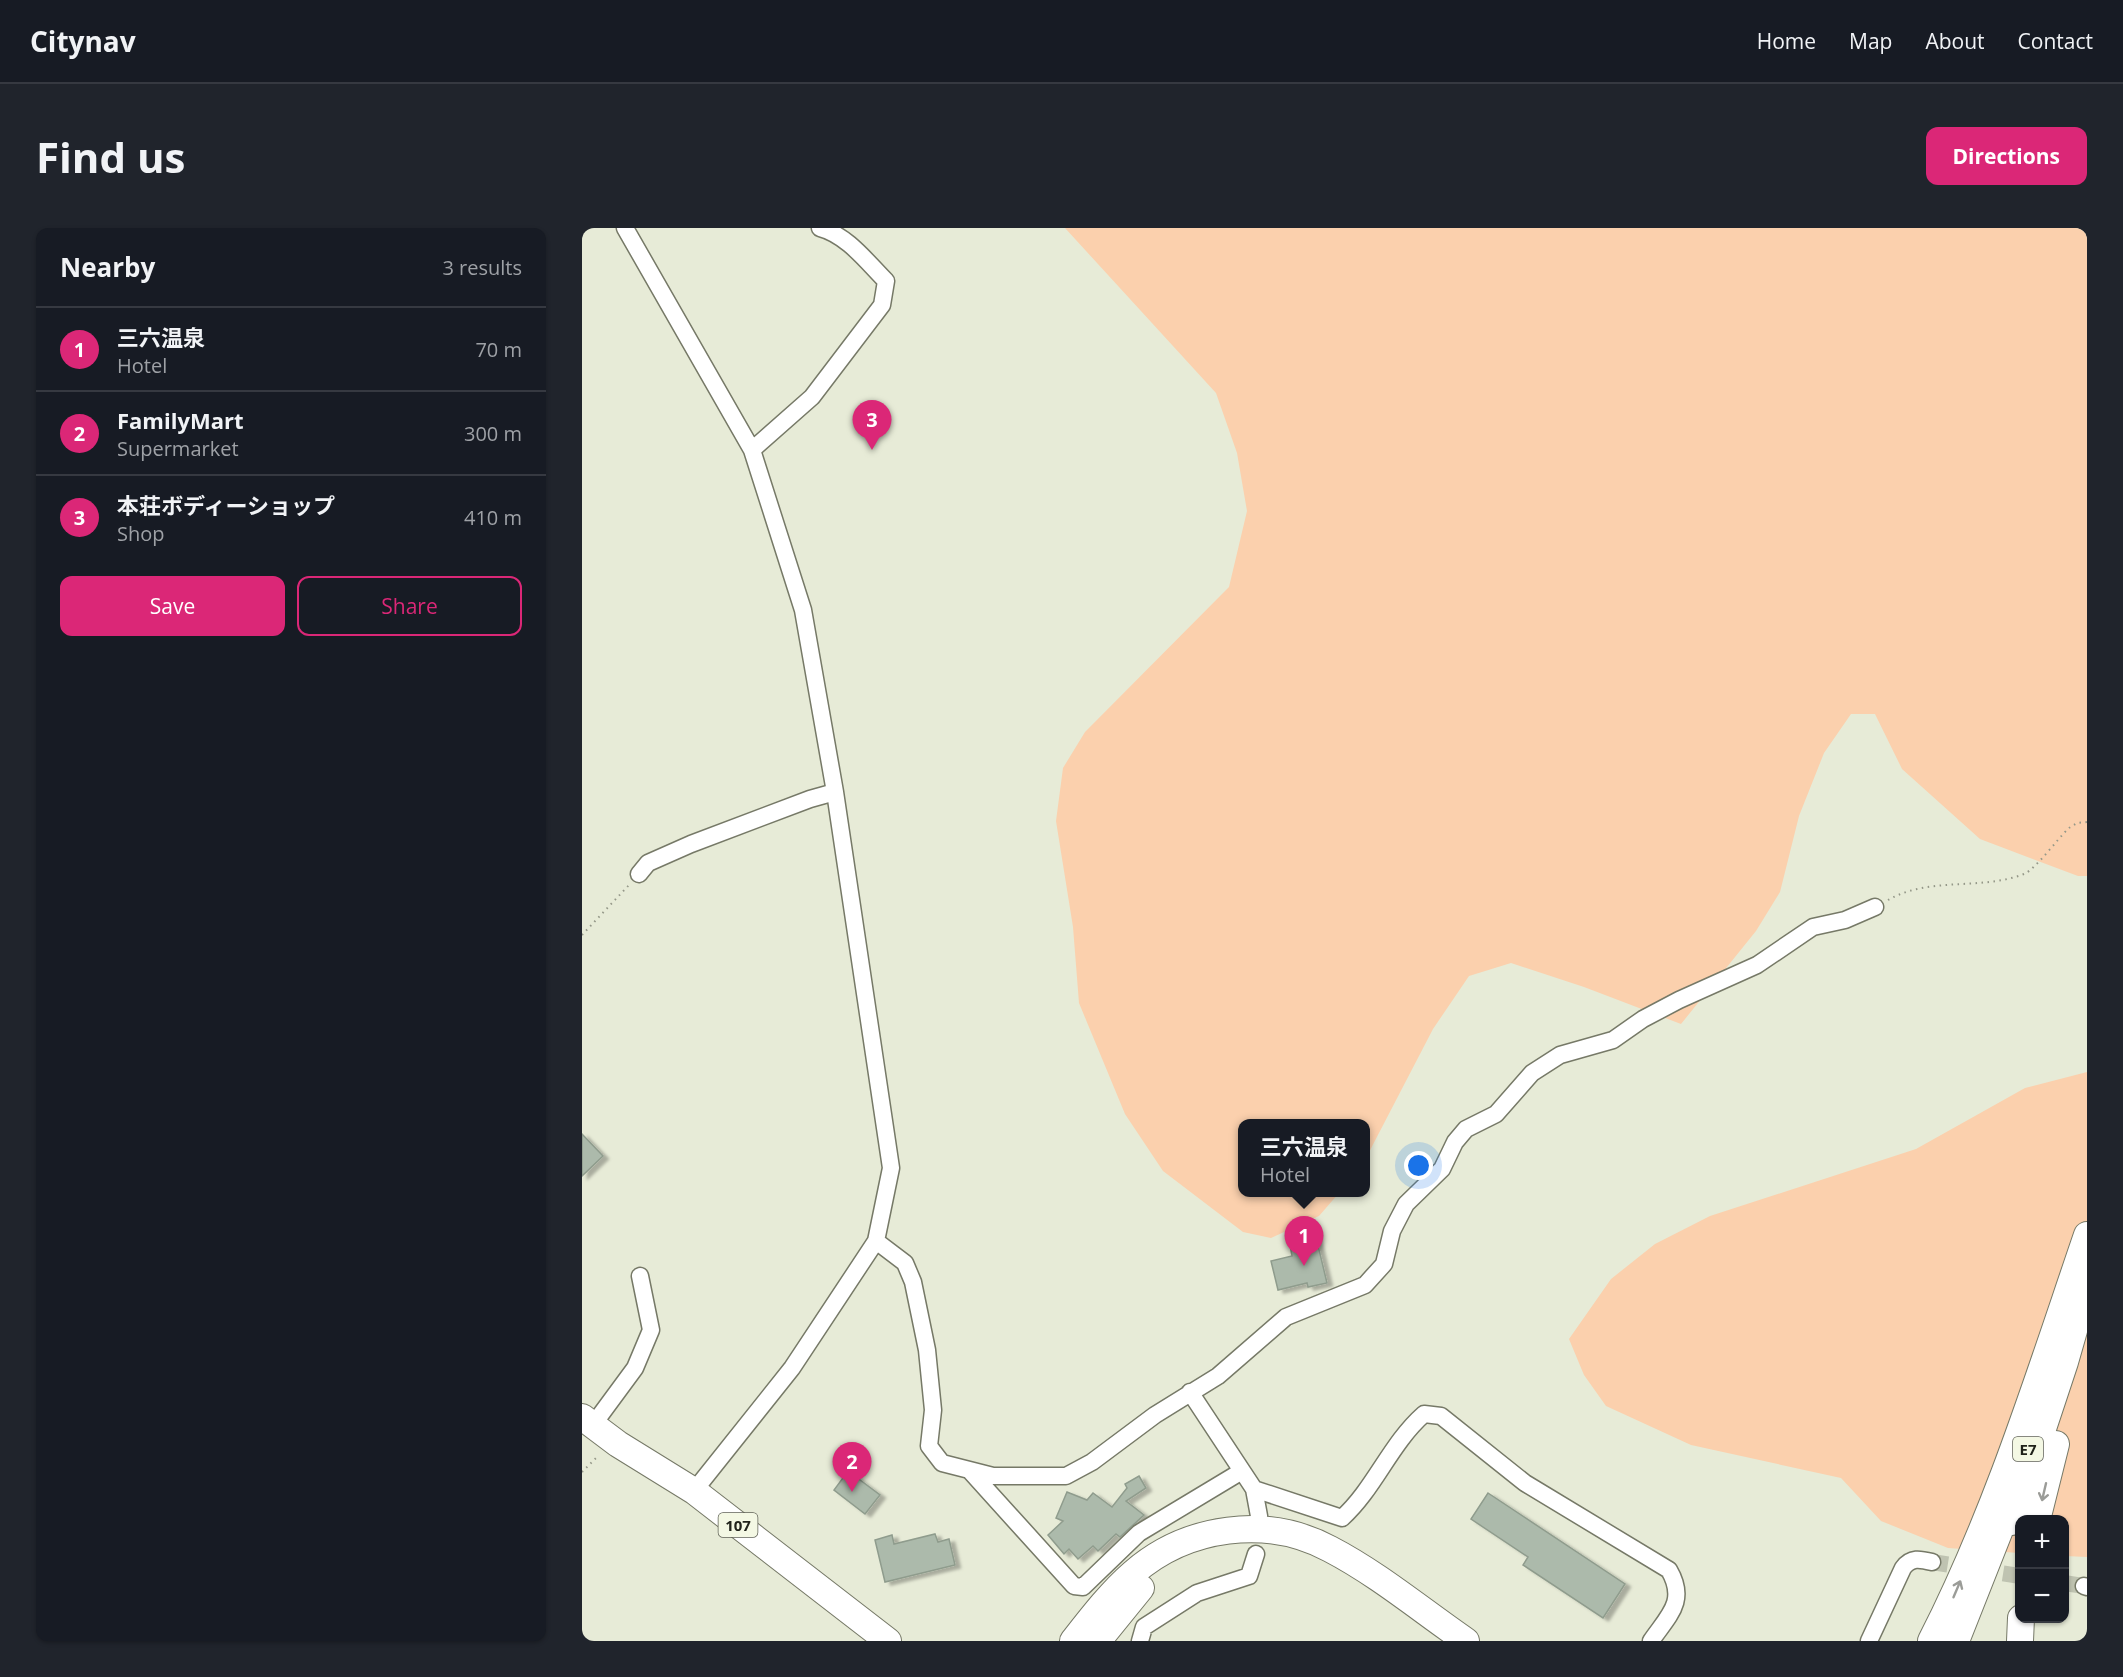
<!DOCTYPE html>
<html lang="en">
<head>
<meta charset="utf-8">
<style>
	:root { --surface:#171b24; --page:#20242c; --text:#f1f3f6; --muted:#9ea1a6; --line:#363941; --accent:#db2777 }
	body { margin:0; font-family:"Open Sans","Noto Sans JP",sans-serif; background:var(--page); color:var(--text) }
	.controls { position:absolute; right:18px; bottom:18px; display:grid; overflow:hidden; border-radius:12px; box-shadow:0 2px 4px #0004 }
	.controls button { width:54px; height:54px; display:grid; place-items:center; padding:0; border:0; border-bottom:2px solid var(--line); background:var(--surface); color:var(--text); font:30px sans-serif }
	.you { position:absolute; left:837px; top:938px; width:21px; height:21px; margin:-15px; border:4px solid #fff; border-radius:50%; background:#1a73e8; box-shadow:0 0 0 9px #1a73e833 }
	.badge { display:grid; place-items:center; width:39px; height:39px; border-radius:50%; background:var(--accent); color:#fff; font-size:20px; font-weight:700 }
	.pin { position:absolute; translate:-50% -50px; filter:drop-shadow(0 2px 3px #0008) }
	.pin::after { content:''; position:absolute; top:32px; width:21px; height:18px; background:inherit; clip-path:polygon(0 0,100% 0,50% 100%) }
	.popup { position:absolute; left:656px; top:891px; width:132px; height:78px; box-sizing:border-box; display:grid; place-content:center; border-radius:12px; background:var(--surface); filter:drop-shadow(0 2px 4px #0005); font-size:20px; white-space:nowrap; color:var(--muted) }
	.popup b { font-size:22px; color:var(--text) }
	.popup::after { content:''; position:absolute; left:50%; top:100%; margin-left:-12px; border:12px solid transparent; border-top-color:var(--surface) }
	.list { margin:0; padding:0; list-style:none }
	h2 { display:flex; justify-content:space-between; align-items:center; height:78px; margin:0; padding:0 24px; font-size:26px }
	h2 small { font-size:20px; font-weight:400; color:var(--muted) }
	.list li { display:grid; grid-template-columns:39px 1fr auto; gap:18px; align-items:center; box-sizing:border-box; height:84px; padding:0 24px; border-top:2px solid var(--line) }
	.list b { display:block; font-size:22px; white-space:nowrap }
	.list p { margin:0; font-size:20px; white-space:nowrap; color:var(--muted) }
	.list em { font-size:20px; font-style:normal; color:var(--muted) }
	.actions { display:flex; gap:12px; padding:18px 24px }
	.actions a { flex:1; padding:14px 0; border:2px solid var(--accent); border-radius:12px; text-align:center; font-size:21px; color:var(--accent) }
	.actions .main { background:var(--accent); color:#fff }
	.map { position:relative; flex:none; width:1505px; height:1413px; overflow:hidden; border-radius:12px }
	header { display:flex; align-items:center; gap:36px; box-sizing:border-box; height:84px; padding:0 30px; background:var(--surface); border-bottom:2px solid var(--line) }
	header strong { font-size:28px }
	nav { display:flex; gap:33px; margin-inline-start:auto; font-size:21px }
	.intro { display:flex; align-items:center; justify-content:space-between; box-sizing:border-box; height:144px; padding:0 36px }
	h1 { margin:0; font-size:42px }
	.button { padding:15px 27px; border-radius:12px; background:var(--accent); color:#fff; font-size:21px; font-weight:700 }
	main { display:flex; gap:36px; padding:0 36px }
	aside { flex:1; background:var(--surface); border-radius:12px; box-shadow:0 2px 4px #0004 }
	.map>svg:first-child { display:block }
	.green { fill:#fbd0ad }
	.building { fill:#acbaab; stroke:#8f9c8d; stroke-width:1.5; filter:url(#shadow) }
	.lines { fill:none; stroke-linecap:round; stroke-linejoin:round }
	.minor-tunnel { stroke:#bfc3b1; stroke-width:16; stroke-dasharray:16 8; stroke-linecap:butt }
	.minor-casing { stroke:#767967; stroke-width:19 }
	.highway-casing { stroke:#767967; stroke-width:28 }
	.path { stroke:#949788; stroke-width:2; stroke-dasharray:1.5 4.5; stroke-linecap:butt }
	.minor { stroke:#fff; stroke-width:16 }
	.highway { stroke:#fff; stroke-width:26 }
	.oneway { stroke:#9b9c98 }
	.labels { text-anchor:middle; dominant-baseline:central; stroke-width:5; stroke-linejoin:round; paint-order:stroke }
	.shield { fill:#f4f8e4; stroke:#606257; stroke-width:1.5 }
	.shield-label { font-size:15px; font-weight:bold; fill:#20221a }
</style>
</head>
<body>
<header>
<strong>Citynav</strong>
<nav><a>Home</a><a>Map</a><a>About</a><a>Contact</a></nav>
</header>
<div class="intro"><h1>Find us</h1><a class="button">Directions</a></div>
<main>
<aside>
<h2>Nearby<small>3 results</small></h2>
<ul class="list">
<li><span class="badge">1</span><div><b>三六温泉</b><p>Hotel</p></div><em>70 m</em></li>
<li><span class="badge">2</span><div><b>FamilyMart</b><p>Supermarket</p></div><em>300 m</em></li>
<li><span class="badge">3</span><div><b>本荘ボディーショップ</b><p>Shop</p></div><em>410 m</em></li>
</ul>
<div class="actions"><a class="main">Save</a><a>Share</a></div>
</aside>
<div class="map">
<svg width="1505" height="1413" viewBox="0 0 1505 1413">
	<defs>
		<filter id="shadow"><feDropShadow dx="5.5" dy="3" stdDeviation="1.5" flood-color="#0004"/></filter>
	</defs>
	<rect width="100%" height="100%" fill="#e7ebd7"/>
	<path class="green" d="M 483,0 L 1505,0 L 1505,648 L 1496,648 L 1398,611 L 1320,541 L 1293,486 L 1269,486 L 1242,525 L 1217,588 L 1198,664 L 1174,703 L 1099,796 L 1002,759 L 929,735 L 887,748 L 851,801 L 784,930 L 783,896 L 660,896 L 660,964 L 757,965 L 737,988 L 689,1010 L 661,1004 L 581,943 L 543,886 L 497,775 L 491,699 L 474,593 L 481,540 L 503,504 L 647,359 L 665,283 L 655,225 L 634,165 Z
		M 1505,844 L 1505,1329 L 1483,1328 L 1482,1292 L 1438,1292 L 1437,1325 L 1366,1320 L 1299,1293 L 1259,1250 L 1109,1217 L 1024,1178 L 1002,1147 L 987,1111 L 1029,1051 L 1073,1016 L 1128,988 L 1334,921 L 1443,860 Z"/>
	<path class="building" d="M 0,906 L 21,928 L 0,948 Z
		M 733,1005 L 745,1055 L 726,1059 L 725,1055 L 696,1062 L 689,1033 L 710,1028 L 708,1017 L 718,1015 L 717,1009 Z
		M 266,1243 L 298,1267 L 283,1286 L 252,1262 Z
		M 557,1248 L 564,1260 L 544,1273 L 562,1287 L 538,1309 L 534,1306 L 516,1323 L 511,1318 L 496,1331 L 487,1321 L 482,1326 L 466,1307 L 481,1293 L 474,1290 L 485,1264 L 505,1272 L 511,1265 L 530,1279 L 545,1260 L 543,1256 Z
		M 906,1265 L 1043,1356 L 1021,1390 L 941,1337 L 946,1329 L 889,1291 Z
		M 353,1306 L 356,1314 L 367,1311 L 373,1337 L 303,1354 L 293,1312 L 310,1307 L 312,1316 Z"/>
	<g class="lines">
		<path class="minor-tunnel" d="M 1350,1334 L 1438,1348
			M 1482,1355 L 1502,1358"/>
		<g class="minor-casing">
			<path id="minor" d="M 43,0 L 170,222 L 221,382 L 253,564 L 309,940 L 294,1013 L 210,1140 L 112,1263
				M 170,222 L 230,169 L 300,77 L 304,53 C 285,34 265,7 238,0
				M 57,646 L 66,635 L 109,616 L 228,571 L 253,564
				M 294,1013 L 323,1035 L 331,1054 L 345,1122 L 351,1182 L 347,1218 L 360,1235 L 411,1248 L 484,1248 L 510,1234 L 573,1187 L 636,1148 L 704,1089 L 783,1057 L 802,1036 L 810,1003 L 824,976 L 860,941 L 873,914 L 884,901 L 914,886 L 950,845 L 978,827 L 1031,812 L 1061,791 L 1097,772 L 1175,737 L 1231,699 L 1263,692 L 1293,679
				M 608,1164 L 672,1261 L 677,1288
				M 11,1197 L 53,1140 L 69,1102 L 58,1048
				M 388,1243 L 492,1358 L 501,1359 L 557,1305 L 660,1243
				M 672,1261 L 760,1290 C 793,1260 808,1216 842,1186 L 859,1188 L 943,1255 L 1087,1342 C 1105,1373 1087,1387 1069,1413
				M 1502,1358 L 1505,1359
				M 558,1413 L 562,1399 L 615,1365 L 667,1348 L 674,1326
				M 1287,1413 L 1321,1340 C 1329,1329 1338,1331 1350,1334"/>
		</g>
		<g class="highway-casing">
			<path id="highway" d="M 0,1189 L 36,1216 L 112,1263 L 306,1413
				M 1455,1292 L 1474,1216
				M 1430,1294 L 1483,1134 L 1505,1057
				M 491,1413 C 509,1390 529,1364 551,1345 C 605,1298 685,1287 748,1321 C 796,1346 839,1382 884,1413
				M 516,1413 L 559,1360
				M 1349,1413 C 1415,1284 1458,1144 1505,1007
				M 1374,1413 L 1429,1274
				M 1438,1413 L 1439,1390"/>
		</g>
		<path class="path" d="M 1306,672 C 1348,648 1398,663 1442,646 C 1454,641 1476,610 1487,600 L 1495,595 L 1505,594
			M 0,707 L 47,657
			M 0,1244 L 17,1227"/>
		<use href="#minor" class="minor"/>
		<use href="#highway" class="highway"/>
	</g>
	<defs><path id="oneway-shaft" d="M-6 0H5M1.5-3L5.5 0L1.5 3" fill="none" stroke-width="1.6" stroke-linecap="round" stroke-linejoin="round" transform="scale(1.5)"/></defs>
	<g class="oneway">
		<use href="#oneway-shaft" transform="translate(1462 1264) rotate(103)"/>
		<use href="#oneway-shaft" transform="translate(1375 1361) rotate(-67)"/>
	</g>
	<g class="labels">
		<g class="shield">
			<rect x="1431" y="1209" width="30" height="24" rx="4.5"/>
			<rect x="136.5" y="1285" width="39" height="24" rx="4.5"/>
		</g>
		<g class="shield-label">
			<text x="1446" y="1221">E7</text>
			<text x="156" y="1297">107</text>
		</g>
	</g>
</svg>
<div class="controls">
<button>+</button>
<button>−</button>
</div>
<div class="you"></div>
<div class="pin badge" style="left:722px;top:1038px">1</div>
<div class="popup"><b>三六温泉</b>Hotel</div>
<div class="pin badge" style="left:270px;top:1264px">2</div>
<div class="pin badge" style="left:290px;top:222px">3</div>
</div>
</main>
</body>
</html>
